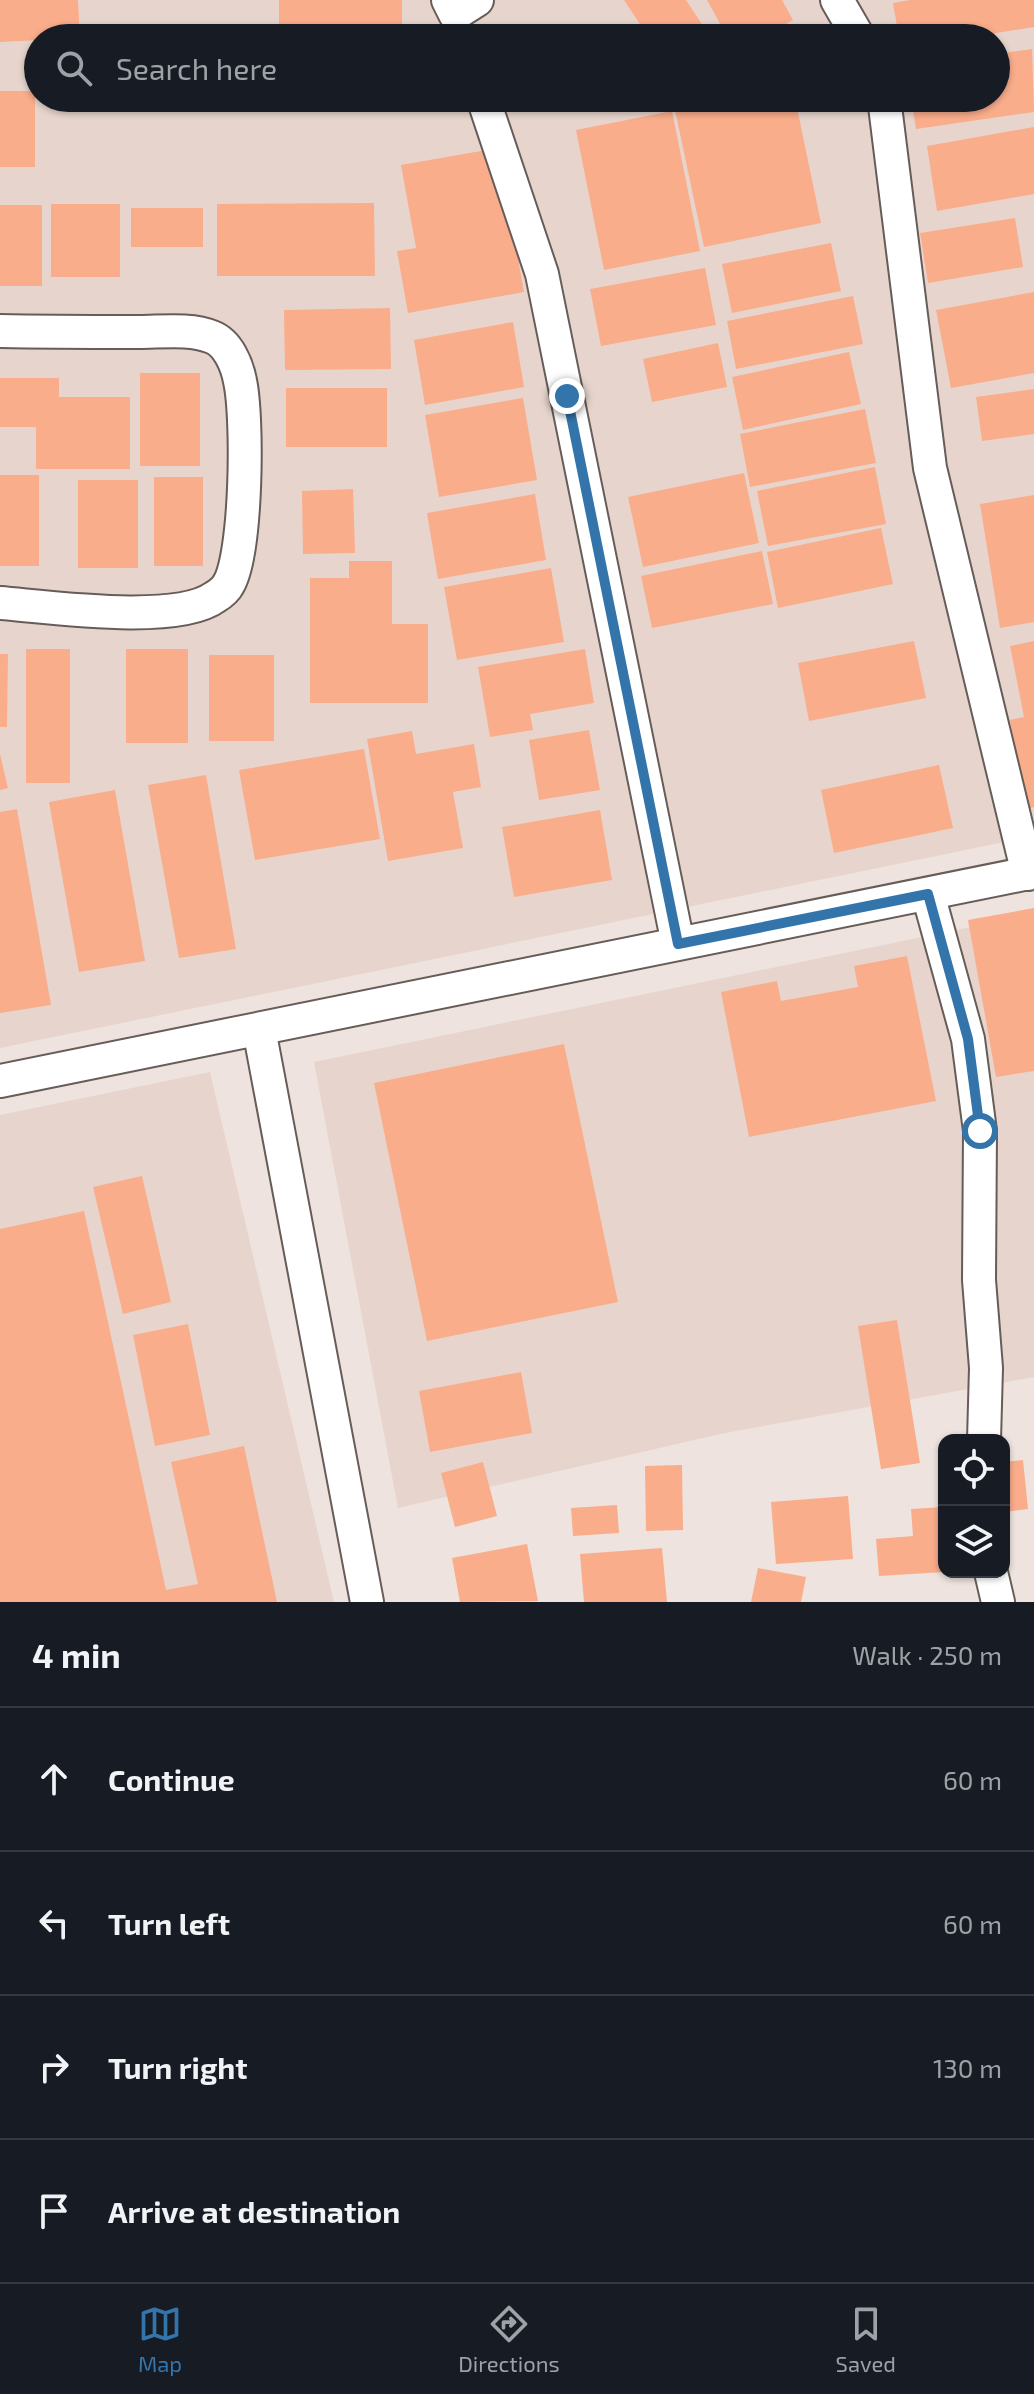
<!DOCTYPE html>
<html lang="en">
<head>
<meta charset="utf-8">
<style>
	:root { --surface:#171b24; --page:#20242c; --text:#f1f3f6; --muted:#9ea1a6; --line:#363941; --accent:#3375ab }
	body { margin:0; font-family:"Exo 2",sans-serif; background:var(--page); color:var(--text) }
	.controls { position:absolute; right:24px; bottom:24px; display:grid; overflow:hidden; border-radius:16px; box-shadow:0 2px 6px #0004 }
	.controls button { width:72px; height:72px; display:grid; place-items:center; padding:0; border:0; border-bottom:2px solid var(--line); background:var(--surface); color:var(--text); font:40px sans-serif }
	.stop { position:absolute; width:24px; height:24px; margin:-18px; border:6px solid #3375ab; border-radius:50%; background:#fff }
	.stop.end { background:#3375ab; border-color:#fff; box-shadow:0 2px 8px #0008 }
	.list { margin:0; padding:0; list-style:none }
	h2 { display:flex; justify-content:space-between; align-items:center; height:104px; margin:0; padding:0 32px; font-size:34px }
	h2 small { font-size:26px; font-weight:400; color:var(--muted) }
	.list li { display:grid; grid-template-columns:52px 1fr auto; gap:24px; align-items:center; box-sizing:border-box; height:144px; padding:0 32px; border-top:2px solid var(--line) }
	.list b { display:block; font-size:30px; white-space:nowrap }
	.list em { font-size:26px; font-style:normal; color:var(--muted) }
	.icon { flex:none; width:44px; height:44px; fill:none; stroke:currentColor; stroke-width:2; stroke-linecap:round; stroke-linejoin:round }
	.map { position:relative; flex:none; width:1034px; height:1602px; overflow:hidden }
	.search { position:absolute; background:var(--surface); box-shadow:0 2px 6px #0004; left:24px; right:24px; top:24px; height:88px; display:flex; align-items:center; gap:20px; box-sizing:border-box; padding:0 28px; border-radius:44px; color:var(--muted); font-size:30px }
	.sheet { height:680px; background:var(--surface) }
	nav { display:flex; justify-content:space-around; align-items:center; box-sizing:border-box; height:112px; border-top:2px solid var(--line); background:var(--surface); font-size:22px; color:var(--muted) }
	nav a { display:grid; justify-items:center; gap:4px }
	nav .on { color:var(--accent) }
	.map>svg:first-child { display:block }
	.built { fill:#e7d5cd; fill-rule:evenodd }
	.building { fill:#f9ad8b }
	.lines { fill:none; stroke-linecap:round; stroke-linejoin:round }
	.minor-casing { stroke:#665c58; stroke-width:36 }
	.minor { stroke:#fff; stroke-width:32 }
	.route { stroke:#3375ab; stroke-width:10 }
</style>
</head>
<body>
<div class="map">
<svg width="1034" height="1602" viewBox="0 0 1034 1602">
	<rect width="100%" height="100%" fill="#eee3de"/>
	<path class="built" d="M 0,0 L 1034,0 L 1034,836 L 0,1048 ZM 38,38 L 996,38 L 996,98 L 38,98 Z
		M 1034,914 L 1034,1377 L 725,1433 L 398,1508 L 314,1062 Z
		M 210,1072 L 334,1602 L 0,1602 L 0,1115 Z"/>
	<path class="building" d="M 0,0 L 78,0 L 80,38 L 0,42 Z
		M 279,0 L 402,0 L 402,38 L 279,38 Z
		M 624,0 L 686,0 L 711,38 L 649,38 Z
		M 707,0 L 782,0 L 793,20 L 761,38 L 728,38 Z
		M 910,0 L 1034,0 L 1034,27 L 966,38 L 899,38 L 893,3 Z
		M 1032,49 L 1034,112 L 916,129 L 911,98 L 996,98 L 996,54 Z
		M 0,91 L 35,91 L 35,167 L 0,167 Z
		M 733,98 L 795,98 L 821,223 L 704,247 L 675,110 Z
		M 672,111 L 700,251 L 604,270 L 576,130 Z
		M 1034,127 L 1034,194 L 937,211 L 927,146 Z
		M 498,148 L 524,292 L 408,313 L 397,251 L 416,248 L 401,165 Z
		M 374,203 L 375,276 L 217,276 L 217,204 Z
		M 51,204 L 120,204 L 120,277 L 51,277 Z
		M 0,205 L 42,205 L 42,286 L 0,286 Z
		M 131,208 L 203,208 L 203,247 L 131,247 Z
		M 1015,218 L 1023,267 L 928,283 L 920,233 Z
		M 831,243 L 841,291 L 732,313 L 722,264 Z
		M 705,268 L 716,325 L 601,346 L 590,289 Z
		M 1034,292 L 1034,373 L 951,388 L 936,310 Z
		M 853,296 L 863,344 L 736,369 L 727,321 Z
		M 390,308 L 391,369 L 285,370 L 284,310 Z
		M 513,322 L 524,387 L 425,405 L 414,340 Z
		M 718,343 L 727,387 L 652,402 L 643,359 Z
		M 849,352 L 861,404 L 743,430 L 732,377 Z
		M 140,373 L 200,373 L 200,466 L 140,466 Z
		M 0,378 L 59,378 L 59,397 L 130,397 L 130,469 L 36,469 L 36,427 L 0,427 Z
		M 286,388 L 387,388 L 387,447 L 286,447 Z
		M 1034,389 L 1034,434 L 982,441 L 976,397 Z
		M 523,398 L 537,480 L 439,497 L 425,415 Z
		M 865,409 L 876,463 L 750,487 L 740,434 Z
		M 875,467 L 886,524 L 768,546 L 757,491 Z
		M 744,473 L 759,543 L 643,567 L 628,497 Z
		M 0,475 L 39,475 L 39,566 L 0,566 Z
		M 154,477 L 203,477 L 203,566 L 154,566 Z
		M 78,480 L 138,480 L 138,568 L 78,568 Z
		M 353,489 L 355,553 L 303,554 L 302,491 Z
		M 535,494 L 546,560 L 438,579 L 427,513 Z
		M 1034,495 L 1034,622 L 1000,628 L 980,504 Z
		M 881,528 L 893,584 L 778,608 L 767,552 Z
		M 762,551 L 773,604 L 652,628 L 641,576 Z
		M 349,561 L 392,561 L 392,624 L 428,624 L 428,703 L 310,703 L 310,578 L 349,578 Z
		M 551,568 L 564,642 L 457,660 L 444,587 Z
		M 914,641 L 926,698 L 809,721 L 798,663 Z
		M 1034,641 L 1034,807 L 1027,809 L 1010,720 L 1024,717 L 1010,646 Z
		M 26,649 L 70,649 L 70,783 L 26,783 Z
		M 126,649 L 188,649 L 188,743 L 126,743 Z
		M 585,649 L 594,703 L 530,714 L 533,730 L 490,737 L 478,667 Z
		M 0,654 L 8,654 L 7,727 L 0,727 Z
		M 209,655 L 274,655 L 274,741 L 209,741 Z
		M 589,730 L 600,790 L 539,800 L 529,740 Z
		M 412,731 L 416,754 L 474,744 L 481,787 L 453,792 L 463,848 L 388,861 L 367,739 Z
		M 364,749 L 380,839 L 255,860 L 239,770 Z
		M 0,754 L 8,788 L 0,790 Z
		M 939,765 L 953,828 L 834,853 L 821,790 Z
		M 206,775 L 236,949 L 179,958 L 148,785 Z
		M 115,790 L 145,961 L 79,972 L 49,802 Z
		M 17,809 L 51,1005 L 0,1013 L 0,812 Z
		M 600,810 L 612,880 L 514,897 L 502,827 Z
		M 1034,908 L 1034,1071 L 996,1077 L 968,920 Z
		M 907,956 L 936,1101 L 749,1137 L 721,992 L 777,981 L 781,1001 L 858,987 L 854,966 Z
		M 564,1044 L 618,1302 L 427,1341 L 374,1083 Z
		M 142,1176 L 171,1302 L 123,1314 L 93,1187 Z
		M 84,1211 L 166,1590 L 198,1584 L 171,1462 L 244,1446 L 277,1602 L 0,1602 L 0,1229 Z
		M 897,1320 L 920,1463 L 881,1469 L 858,1326 Z
		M 188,1324 L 210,1435 L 155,1446 L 133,1335 Z
		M 521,1372 L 532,1433 L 430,1452 L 419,1391 Z
		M 1023,1460 L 1028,1509 L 1004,1512 L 1004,1462 Z
		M 483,1462 L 497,1516 L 455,1527 L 441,1473 Z
		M 682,1465 L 683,1530 L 646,1531 L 645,1466 Z
		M 848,1496 L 853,1559 L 776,1564 L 771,1502 Z
		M 617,1505 L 619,1533 L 573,1536 L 571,1508 Z
		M 944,1507 L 944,1572 L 879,1576 L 876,1539 L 913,1536 L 911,1509 Z
		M 527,1544 L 538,1601 L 460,1602 L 452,1558 Z
		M 662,1548 L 667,1602 L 584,1602 L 580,1554 Z
		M 758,1568 L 806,1577 L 801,1602 L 751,1602 Z"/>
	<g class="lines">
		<g class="minor-casing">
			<path id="minor" d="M 448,0 L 455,14 L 477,0
				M 837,0 L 859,38
				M 483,98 L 542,274 L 678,944
				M 884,98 L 930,468 L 1028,874
				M 0,331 C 46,332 93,332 139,332 C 161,332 191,328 212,337 C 228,343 237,365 240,381 C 248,417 247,555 228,585 C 226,589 220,594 215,597 C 177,625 49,607 0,603
				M 928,894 L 968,1039 L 980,1131 L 979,1280 L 986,1368 L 984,1440
				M 259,1029 L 367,1602
				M 0,1081 L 1034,872
				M 991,1572 L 998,1602"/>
		</g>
		<use href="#minor" class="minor"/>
	</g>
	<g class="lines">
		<path class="route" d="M 567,396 L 678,944 L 928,894 L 968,1039 L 980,1131"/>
	</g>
</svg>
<div class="controls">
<button><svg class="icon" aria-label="locate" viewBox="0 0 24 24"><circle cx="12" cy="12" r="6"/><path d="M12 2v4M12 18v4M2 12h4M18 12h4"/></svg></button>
<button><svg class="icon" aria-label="layers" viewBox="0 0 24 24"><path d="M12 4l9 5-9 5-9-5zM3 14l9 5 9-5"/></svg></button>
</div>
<div class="stop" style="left:980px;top:1131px"></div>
<div class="stop end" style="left:567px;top:396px"></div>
<div class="search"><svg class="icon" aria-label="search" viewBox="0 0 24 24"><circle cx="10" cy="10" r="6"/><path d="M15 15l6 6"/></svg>Search here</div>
</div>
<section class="sheet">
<h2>4 min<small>Walk · 250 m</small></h2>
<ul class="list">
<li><svg class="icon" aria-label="ahead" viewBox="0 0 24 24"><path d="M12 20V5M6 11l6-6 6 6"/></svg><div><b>Continue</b></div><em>60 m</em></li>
<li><svg class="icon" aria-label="left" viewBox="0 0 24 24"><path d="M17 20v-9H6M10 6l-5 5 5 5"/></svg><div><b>Turn left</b></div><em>60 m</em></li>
<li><svg class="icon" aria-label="right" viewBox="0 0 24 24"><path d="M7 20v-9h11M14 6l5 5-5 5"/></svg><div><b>Turn right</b></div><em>130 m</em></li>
<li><svg class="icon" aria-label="arrive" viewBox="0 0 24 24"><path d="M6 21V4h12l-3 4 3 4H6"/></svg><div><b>Arrive at destination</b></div></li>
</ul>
</section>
<nav>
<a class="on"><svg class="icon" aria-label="map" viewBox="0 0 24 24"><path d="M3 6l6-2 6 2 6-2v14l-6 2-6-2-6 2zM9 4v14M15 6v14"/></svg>Map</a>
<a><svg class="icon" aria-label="directions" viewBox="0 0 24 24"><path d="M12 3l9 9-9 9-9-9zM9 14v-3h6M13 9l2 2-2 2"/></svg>Directions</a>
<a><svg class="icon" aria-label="saved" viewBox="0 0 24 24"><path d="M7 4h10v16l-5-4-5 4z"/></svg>Saved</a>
</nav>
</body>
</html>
